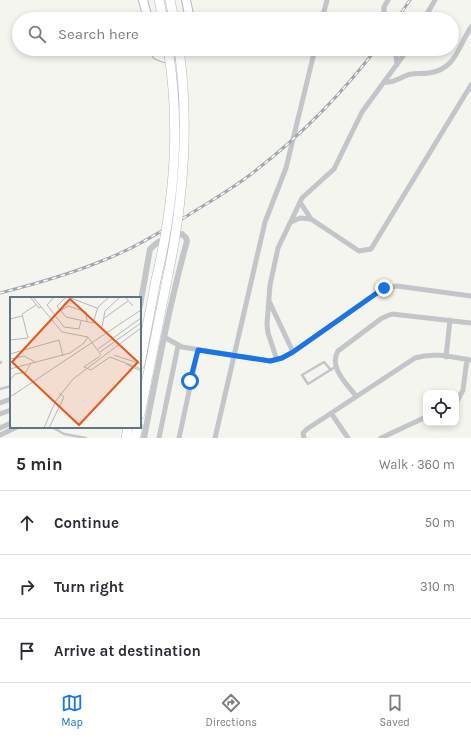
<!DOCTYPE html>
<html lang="en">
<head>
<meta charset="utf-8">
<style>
	:root { --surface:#fff; --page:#f7f7f7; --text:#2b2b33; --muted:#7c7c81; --line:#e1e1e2; --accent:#1a73e8 }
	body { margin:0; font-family:Karla,sans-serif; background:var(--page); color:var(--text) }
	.controls { position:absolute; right:12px; bottom:12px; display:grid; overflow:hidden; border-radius:8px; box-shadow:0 2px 6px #0003 }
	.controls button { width:36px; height:36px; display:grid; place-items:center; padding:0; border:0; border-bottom:1px solid var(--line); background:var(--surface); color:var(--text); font:20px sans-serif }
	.stop { position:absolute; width:12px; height:12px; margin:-9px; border:3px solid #1a73e8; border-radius:50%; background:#fff }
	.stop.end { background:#1a73e8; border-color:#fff; box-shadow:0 1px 4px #0008 }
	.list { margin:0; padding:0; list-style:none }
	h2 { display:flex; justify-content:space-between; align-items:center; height:52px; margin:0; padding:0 16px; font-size:17px }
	h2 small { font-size:13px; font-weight:400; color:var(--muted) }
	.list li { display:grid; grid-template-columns:26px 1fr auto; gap:12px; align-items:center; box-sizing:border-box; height:64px; padding:0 16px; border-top:1px solid var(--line) }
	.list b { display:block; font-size:15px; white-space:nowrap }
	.list em { font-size:13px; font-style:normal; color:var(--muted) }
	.icon { flex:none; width:22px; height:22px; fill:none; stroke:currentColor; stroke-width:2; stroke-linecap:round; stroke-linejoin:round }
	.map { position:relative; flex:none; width:471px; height:438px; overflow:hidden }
	.search { position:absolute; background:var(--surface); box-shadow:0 2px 6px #0003; left:12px; right:12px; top:12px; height:44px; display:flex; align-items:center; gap:10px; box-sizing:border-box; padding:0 14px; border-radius:22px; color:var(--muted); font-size:15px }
	.sheet { height:244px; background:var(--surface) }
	nav { display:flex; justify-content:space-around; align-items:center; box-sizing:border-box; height:56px; border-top:1px solid var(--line); background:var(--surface); font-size:11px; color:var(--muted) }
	nav a { display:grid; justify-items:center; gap:2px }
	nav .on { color:var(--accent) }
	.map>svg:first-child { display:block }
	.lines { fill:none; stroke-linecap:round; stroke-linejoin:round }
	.trunk-casing { stroke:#b4b8bb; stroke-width:10 }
	.motorway-casing { stroke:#b4b8bb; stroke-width:10 }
	.service { stroke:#c2c6c9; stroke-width:2.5 }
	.minor { stroke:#c2c6c9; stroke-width:5 }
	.tertiary { stroke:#c2c6c9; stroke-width:6 }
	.trunk { stroke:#fff; stroke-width:8 }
	.motorway { stroke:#fff; stroke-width:9 }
	.rail-casing { stroke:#a2a8ae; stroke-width:3 }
	.rail { stroke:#fff; stroke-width:1.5; stroke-dasharray:4.5; stroke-linecap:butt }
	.motorway-bridge-casing { stroke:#b4b8bb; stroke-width:10; stroke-linecap:butt }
	.motorway-bridge { stroke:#fff; stroke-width:9 }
	.route { stroke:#1a73e8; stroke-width:5 }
	.inset-road { fill:none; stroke:#b1b9be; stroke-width:1 }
	.view { fill:#ea571b; fill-opacity:0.15; stroke:#ea571b; stroke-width:2 }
	.inset-edge { fill:none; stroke:#627383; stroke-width:2 }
</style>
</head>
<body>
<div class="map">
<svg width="471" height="438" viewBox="0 0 471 438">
	<rect width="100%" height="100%" fill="#f5f5f0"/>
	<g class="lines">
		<g class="trunk-casing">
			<path id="trunk" d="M 143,0 L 148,19
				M 186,0 L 190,19
				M 154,49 L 157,55 L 165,58 L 186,49"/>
		</g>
		<g class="motorway-casing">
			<path id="motorway" d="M 159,0 L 163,19
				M 170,0 L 174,19
				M 140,364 L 156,280
				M 140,414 L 167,280
				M 126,438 L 128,427
				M 135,438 L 138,427"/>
		</g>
		<path class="service" d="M 0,363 L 1,362
			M 331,370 L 324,362 L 302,375 L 308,384 L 335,367
			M 0,389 L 11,386
			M 52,427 L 64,434 L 86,438"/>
		<path class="minor" d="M 322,19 L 327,0
			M 384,19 L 384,7 L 388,0
			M 424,19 L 435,0
			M 395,49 L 397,65
			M 384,82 C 393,84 402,76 411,74 C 417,73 423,74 429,73 C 456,69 458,47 471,27
			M 300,202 L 311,219 L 359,251 L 371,249 L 471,85
			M 291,222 L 300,218 L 310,219
			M 269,301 L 293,352
			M 164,337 L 182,347 L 270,361 L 282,358 L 293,352 L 384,288 L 397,286 L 471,296
			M 446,357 L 450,320
			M 277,360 L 268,333 L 267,324 L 270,285 L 278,248 L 302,198 L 334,169 L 362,112 L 408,49
			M 356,396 C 347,384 328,367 338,351 L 382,318 L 392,314 L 471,323
			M 0,403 L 11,399
			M 456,403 L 463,390 L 467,359
			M 331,413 L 348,438
			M 0,414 L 11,410
			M 0,428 L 11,423
			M 0,435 L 17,427
			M 159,438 L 178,346
			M 179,438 L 198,350
			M 215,438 L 265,222 L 286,168 L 315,49
			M 304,438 L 303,433 L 307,429 L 415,358 C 434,352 452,357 471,360
			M 381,438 L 426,417"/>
		<path class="tertiary" d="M 140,306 L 150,249 L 158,242 L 182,234 L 186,238 L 187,241 C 169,306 157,372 144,438"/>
		<use href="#trunk" class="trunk"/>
		<use href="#motorway" class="motorway"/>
		<g class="rail-casing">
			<path id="rail" d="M 397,19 L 410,0
				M 0,293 C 35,284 71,274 104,260 C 133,249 160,232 187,216 C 209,202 234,188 255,171 C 300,136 341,95 376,49"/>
		</g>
		<use href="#rail" class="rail"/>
		<g class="motorway-bridge-casing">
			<path id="motorway-bridge" d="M 156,280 C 174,205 181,126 168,49
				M 167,280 C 183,204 190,126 179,49"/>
		</g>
		<use href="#motorway-bridge" class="motorway-bridge"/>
	</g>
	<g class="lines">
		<path class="route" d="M 190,381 L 198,350 L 270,361 L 282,358 L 293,352 L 384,288"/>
	</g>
	<g transform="translate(10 297)">
		<rect width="131" height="131" fill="#f5f5f0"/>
		<path class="inset-road" d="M 20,0 L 29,11 L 31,10M 23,0 L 52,35 L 78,40 L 91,58M 44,0 L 37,8 L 54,30 L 69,32 L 71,24M 56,0 L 47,9 L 56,20 L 83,26 L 88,10 L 99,0M 58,0 L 87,11M 115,0 L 123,9M 50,14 L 58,9 L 76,15 L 77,25M 0,22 L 12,19M 93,22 L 118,4M 92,30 L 95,14 L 110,0M 0,43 L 18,41 L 12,17 L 26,8M 88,52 L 131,21M 90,55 L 131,26M 0,57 L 49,43 L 53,59M 104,58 L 131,67M 90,59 L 74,70 L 81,73 L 100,60 L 131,72M 0,62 L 14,59 L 25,65M 116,67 L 131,74M 0,72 L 60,56 L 74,46 L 78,40M 0,83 L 5,77 L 16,75 L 21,66M 0,100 L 131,13M 34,131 L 45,105 L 63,82 L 131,31M 39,131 L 54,100 L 49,96"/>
		<path class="view" d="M 60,2 L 128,65 L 69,128 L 2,65 Z"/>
		<rect width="131" height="131" class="inset-edge"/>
	</g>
</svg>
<div class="controls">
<button><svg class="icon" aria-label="locate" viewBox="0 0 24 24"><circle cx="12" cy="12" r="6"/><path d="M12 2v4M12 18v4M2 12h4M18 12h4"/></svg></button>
</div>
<div class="stop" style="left:190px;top:381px"></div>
<div class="stop end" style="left:384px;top:288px"></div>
<div class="search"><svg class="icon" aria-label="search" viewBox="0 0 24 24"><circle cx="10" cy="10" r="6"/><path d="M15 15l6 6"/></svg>Search here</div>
</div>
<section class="sheet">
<h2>5 min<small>Walk · 360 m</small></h2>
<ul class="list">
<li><svg class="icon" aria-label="ahead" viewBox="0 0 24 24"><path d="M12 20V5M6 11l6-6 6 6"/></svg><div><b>Continue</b></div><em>50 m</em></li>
<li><svg class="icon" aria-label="right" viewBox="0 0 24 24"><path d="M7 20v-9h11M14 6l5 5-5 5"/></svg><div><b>Turn right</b></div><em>310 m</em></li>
<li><svg class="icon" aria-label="arrive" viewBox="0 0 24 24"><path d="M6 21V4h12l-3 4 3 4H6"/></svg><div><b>Arrive at destination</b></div></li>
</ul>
</section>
<nav>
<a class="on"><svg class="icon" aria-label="map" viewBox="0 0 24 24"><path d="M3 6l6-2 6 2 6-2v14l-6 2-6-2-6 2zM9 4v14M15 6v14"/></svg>Map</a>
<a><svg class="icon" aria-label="directions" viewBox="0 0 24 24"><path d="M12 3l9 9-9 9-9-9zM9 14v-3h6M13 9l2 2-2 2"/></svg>Directions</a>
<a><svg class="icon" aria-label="saved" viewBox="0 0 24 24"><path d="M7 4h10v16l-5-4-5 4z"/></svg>Saved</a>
</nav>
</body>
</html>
